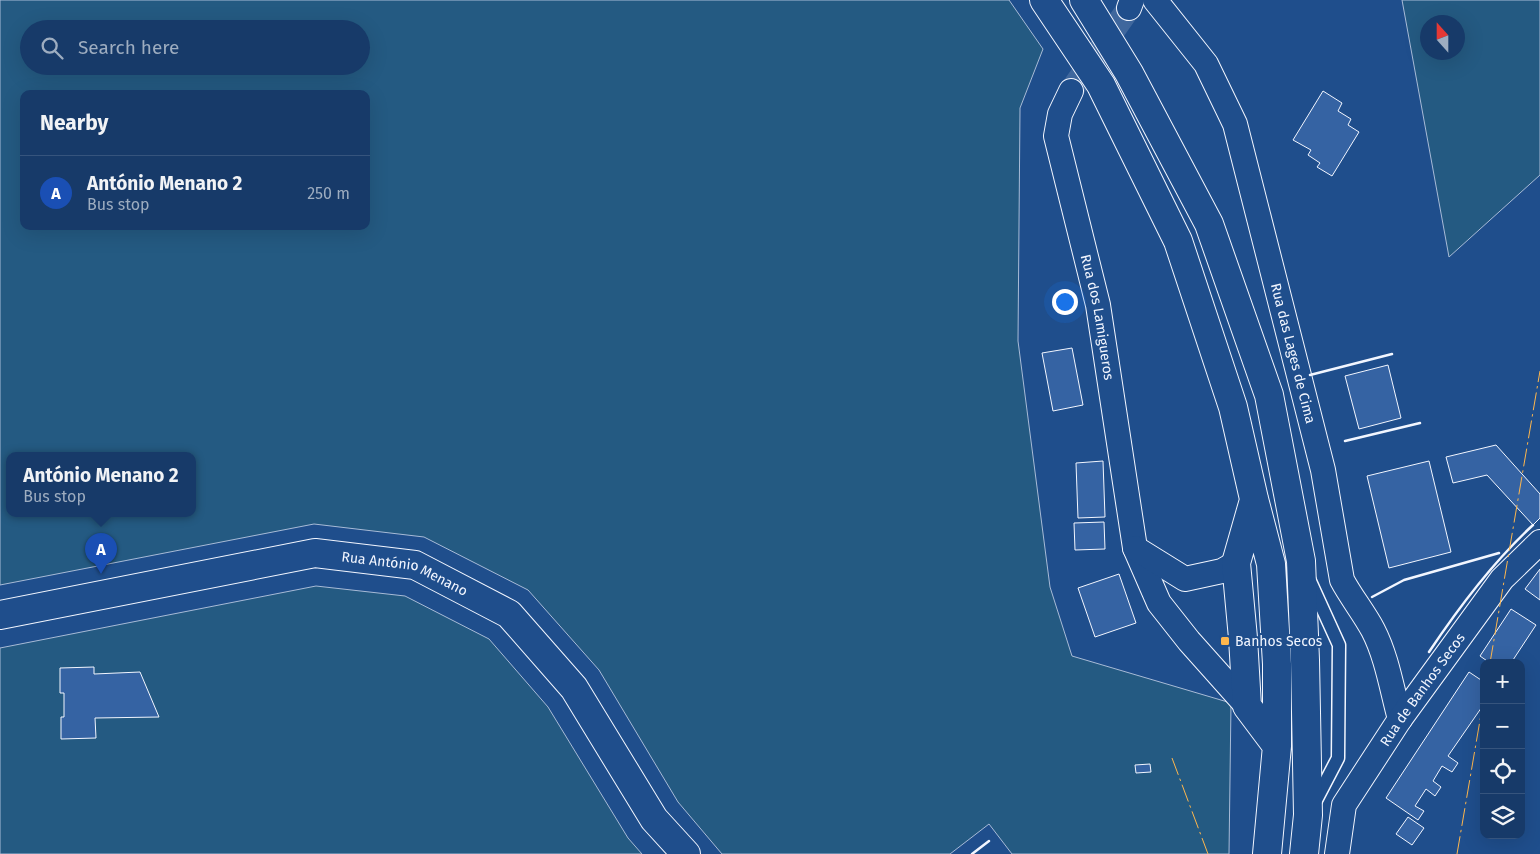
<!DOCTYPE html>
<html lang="en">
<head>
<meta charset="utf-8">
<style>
	:root { --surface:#173a69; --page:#244571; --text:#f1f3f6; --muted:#9eadc0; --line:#36547d; --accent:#8bbbb9 }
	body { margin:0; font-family:"Fira Sans",sans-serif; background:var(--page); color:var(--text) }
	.controls { position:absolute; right:15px; bottom:15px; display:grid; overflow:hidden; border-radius:10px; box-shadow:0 5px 20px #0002 }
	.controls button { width:45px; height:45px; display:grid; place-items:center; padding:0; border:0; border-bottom:1px solid var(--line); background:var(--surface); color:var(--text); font:25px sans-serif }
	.compass { position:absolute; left:1420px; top:15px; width:45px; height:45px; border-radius:50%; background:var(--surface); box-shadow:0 5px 20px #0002; rotate:339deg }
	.you { position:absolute; left:1064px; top:301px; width:18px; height:18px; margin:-12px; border:4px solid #fff; border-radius:50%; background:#1a73e8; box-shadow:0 0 0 8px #1a73e833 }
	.badge { display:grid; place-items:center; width:32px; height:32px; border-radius:50%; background:var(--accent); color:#fff; font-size:16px; font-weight:700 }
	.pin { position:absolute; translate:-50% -41px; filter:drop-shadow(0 1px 2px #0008) }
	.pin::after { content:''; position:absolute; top:26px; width:18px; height:15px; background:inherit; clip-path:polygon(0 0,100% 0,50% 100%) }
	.popup { position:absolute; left:6px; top:452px; width:190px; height:65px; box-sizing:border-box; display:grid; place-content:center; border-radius:10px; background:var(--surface); filter:drop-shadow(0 1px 4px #0005); font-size:16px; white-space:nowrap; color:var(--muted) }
	.popup b { font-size:19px; color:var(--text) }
	.popup::after { content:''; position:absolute; left:50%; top:100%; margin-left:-10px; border:10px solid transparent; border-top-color:var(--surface) }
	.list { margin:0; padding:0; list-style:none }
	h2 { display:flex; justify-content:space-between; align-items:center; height:65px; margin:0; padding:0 20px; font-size:21px }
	h2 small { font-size:16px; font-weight:400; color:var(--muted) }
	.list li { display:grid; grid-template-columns:32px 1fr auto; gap:15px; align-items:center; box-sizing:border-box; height:75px; padding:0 20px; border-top:1px solid var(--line) }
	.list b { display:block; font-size:19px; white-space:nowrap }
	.list p { margin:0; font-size:16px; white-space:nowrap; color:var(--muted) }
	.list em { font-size:16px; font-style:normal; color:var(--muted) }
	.icon { flex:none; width:28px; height:28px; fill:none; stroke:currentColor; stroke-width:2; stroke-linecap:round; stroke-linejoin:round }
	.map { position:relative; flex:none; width:1540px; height:854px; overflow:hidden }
	.search { position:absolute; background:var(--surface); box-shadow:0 5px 20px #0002; left:20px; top:20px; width:350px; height:55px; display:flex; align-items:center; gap:12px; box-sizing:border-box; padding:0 18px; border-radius:28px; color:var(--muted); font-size:19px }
	.panel { position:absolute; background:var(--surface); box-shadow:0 5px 20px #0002; left:20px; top:90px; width:350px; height:140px; border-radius:10px }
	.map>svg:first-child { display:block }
	.green { fill:#245a82; stroke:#a8bbd7; fill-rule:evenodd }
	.building { fill:#3563a3; stroke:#f2f6ff }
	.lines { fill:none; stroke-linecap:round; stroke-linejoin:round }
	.street-tunnel { stroke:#3f679d; stroke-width:24; stroke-dasharray:24 12; stroke-linecap:butt }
	.lane-casing { stroke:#f2f6ff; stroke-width:15 }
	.street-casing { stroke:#f2f6ff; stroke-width:26 }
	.secondary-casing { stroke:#f2f6ff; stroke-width:30 }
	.highway-casing { stroke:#f2f6ff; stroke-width:30 }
	.lane { stroke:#1f4e8c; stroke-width:12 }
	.street { stroke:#1f4e8c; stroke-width:24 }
	.secondary { stroke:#1f4e8c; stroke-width:28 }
	.highway { stroke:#1f4e8c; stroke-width:28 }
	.wall { stroke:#f2f6ff; stroke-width:2.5 }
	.power { stroke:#ffb74d; stroke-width:1; stroke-dasharray:18 4 2.5 4; stroke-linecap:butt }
	.poi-dot { fill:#ffb74d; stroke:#1f4e8c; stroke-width:2 }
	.labels { text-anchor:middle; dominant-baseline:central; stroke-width:4; stroke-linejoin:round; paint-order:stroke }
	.street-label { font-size:14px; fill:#f2f6ff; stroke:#1f4e8c }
	.poi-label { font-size:14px; fill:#f2f6ff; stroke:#1f4e8c; text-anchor:start }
</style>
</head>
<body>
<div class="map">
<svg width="1540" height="854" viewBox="0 0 1540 854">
	<rect width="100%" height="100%" fill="#1f4e8c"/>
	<path class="green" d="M 0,0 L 1009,0 L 1043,49 L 1020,108 L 1018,341 L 1050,587 L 1072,656 L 1231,703 L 1229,854 L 1012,854 L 989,824 L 950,854 L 722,854 L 678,802 L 599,670 L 528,590 L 424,537 L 314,524 L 0,585 ZM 29,29 L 361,29 L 361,66 L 29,66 ZM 24,94 L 366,94 L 366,226 L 24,226 ZM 10,455 L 192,455 L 192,513 L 10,513 Z
		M 1402,0 L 1540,0 L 1540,175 L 1449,257 ZM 1458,22 L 1458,52 L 1428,52 L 1428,22 Z
		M 316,586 L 405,596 L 489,639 L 548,707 L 628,838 L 642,854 L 0,854 L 0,648 Z"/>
	<path class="building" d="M 1323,91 L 1342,103 L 1338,111 L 1351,119 L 1348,125 L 1359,132 L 1332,176 L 1317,167 L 1320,163 L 1308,155 L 1311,150 L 1293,140 Z
		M 1072,348 L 1083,405 L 1053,411 L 1042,353 Z
		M 1388,365 L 1401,418 L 1359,429 L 1345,376 Z
		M 1496,445 L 1540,494 L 1540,518 L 1533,525 L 1487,475 L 1453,483 L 1446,457 Z
		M 1103,461 L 1105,517 L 1078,518 L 1076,463 Z
		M 1429,461 L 1451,552 L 1389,568 L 1367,476 Z
		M 1104,522 L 1105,549 L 1075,550 L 1074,523 Z
		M 1540,569 L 1540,600 L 1525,589 Z
		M 1119,574 L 1136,623 L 1095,637 L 1078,588 Z
		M 1511,609 L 1536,625 L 1511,663 L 1490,663 L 1480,656 Z
		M 94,667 L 94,674 L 140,672 L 159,717 L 95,718 L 96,738 L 61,739 L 61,717 L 64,717 L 64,693 L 60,693 L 60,668 Z
		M 1469,672 L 1484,682 L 1484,704 L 1448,756 L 1458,763 L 1452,772 L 1442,766 L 1433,781 L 1441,787 L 1435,796 L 1426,789 L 1415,806 L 1424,811 L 1418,820 L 1386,798 Z
		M 1150,764 L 1151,772 L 1136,773 L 1135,765 Z
		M 1408,817 L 1424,828 L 1412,845 L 1396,834 Z"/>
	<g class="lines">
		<path class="street-tunnel" d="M 1071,91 L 1129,8"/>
		<g class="lane-casing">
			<path id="lane" d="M 1309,579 L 1339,645 L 1338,758 L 1314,804"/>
		</g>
		<g class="street-casing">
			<g id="street">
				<path id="s1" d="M 1155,0 L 1206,64 L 1235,124 L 1323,470 L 1342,580 C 1351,597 1364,613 1373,630 C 1387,657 1392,690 1400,719"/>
				<path d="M 1129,8 L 1132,0"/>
				<path id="s2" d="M 1071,91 L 1060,114 L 1056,136 L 1098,305 L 1135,548 L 1159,603 L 1189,641 L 1247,706"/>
				<path d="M 1135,548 L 1185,579 L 1222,571 L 1236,563"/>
				<path id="s3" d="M 1337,854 L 1344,805 L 1400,719 L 1502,579 L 1540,542"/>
			</g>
		</g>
		<g class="secondary-casing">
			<g id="secondary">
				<path id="s4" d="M 0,615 L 315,553 L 415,565 L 509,614 L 574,688 L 654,819 L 686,854"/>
			</g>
		</g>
		<g class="highway-casing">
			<path id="highway" d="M 1044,0 L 1101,85 L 1178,241 L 1233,407 L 1254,499 L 1271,564 L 1277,664 L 1277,746 L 1267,854
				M 1084,0 L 1129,73 L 1209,224 L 1269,395 L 1301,561 L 1305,660 L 1308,815 L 1304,854
				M 1254,500 L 1236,563 L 1243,638 L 1247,706 L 1277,746"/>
		</g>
		<use href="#lane" class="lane"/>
		<use href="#street" class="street"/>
		<use href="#secondary" class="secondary"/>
		<use href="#highway" class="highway"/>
		<path class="wall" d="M 1310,375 L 1392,354
			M 1345,441 L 1420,423
			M 1372,597 L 1404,580 L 1499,553
			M 1429,652 C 1459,607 1493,562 1533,525
			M 972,854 L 989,841"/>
		<path class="power" d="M 1490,663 L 1540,371
			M 1172,758 L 1208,854
			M 1457,854 L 1484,697"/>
	</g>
	<rect class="poi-dot" x="1220" y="636" width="10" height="10" rx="2.5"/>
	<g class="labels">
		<g class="street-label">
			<text stroke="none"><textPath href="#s2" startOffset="234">Rua dos Lamigueros</textPath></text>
			<text stroke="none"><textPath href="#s1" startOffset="385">Rua das Lages de Cima</textPath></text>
			<text stroke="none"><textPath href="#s4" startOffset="414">Rua António Menano</textPath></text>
			<text stroke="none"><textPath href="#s3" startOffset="189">Rua de Banhos Secos</textPath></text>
		</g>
		<g class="poi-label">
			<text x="1235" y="641">Banhos Secos</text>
		</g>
	</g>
</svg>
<div class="controls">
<button>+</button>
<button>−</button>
<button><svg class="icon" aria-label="locate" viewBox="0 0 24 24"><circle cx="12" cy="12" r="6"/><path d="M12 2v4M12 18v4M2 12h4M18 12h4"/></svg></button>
<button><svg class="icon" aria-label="layers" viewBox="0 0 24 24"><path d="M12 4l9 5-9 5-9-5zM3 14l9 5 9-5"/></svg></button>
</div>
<svg class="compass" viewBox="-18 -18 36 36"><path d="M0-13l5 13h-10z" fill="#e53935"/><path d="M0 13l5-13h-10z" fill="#9eadc0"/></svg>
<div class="you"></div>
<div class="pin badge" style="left:101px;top:574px;background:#1a4fb4">A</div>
<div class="popup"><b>António Menano 2</b>Bus stop</div>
<div class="search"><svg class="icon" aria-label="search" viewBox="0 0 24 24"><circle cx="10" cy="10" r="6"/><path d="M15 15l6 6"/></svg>Search here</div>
<section class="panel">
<h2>Nearby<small></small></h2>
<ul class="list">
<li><span class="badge" style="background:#1a4fb4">A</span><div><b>António Menano 2</b><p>Bus stop</p></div><em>250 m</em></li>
</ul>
</section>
</div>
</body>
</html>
